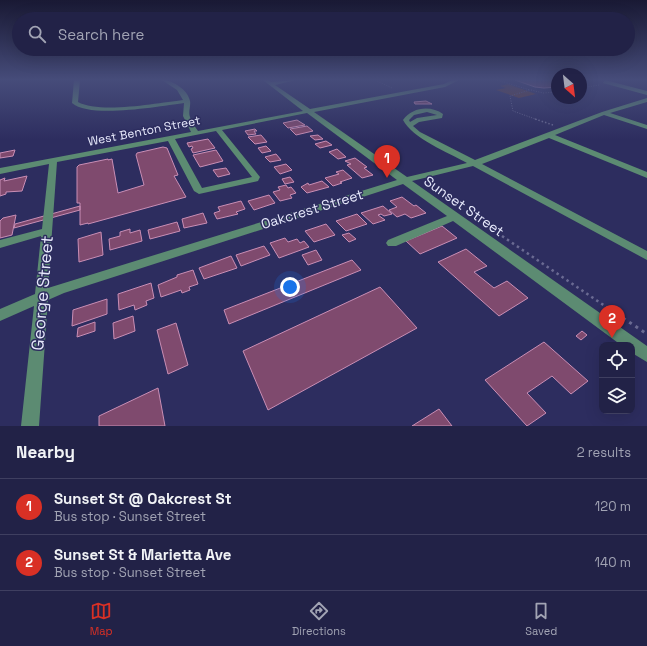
<!DOCTYPE html>
<html lang="en">
<head>
<meta charset="utf-8">
<style>
	:root { --surface:#222247; --page:#2a2a4e; --text:#f1f3f6; --muted:#a2a4b4; --line:#3f3f60; --accent:#d93025 }
	body { margin:0; font-family:"Space Grotesk",sans-serif; background:var(--page); color:var(--text) }
	.controls { position:absolute; right:12px; bottom:12px; display:grid; overflow:hidden; border-radius:8px; box-shadow:0 4px 16px #0002 }
	.controls button { width:36px; height:36px; display:grid; place-items:center; padding:0; border:0; border-bottom:1px solid var(--line); background:var(--surface); color:var(--text); font:20px sans-serif }
	.compass { position:absolute; left:551px; top:68px; width:36px; height:36px; border-radius:50%; background:var(--surface); box-shadow:0 4px 16px #0002; rotate:152deg }
	.you { position:absolute; left:290px; top:287px; width:14px; height:14px; margin:-10px; border:3px solid #fff; border-radius:50%; background:#1a73e8; box-shadow:0 0 0 6px #1a73e833 }
	.badge { display:grid; place-items:center; width:26px; height:26px; border-radius:50%; background:var(--accent); color:#fff; font-size:13px; font-weight:700 }
	.pin { position:absolute; translate:-50% -33px; filter:drop-shadow(0 1px 2px #0008) }
	.pin::after { content:''; position:absolute; top:21px; width:14px; height:12px; background:inherit; clip-path:polygon(0 0,100% 0,50% 100%) }
	.list { margin:0; padding:0; list-style:none }
	h2 { display:flex; justify-content:space-between; align-items:center; height:52px; margin:0; padding:0 16px; font-size:17px }
	h2 small { font-size:13px; font-weight:400; color:var(--muted) }
	.list li { display:grid; grid-template-columns:26px 1fr auto; gap:12px; align-items:center; box-sizing:border-box; height:56px; padding:0 16px; border-top:1px solid var(--line) }
	.list b { display:block; font-size:15px; white-space:nowrap }
	.list p { margin:0; font-size:13px; white-space:nowrap; color:var(--muted) }
	.list em { font-size:13px; font-style:normal; color:var(--muted) }
	.icon { flex:none; width:22px; height:22px; fill:none; stroke:currentColor; stroke-width:2; stroke-linecap:round; stroke-linejoin:round }
	.map { position:relative; flex:none; width:647px; height:426px; overflow:hidden }
	.search { position:absolute; background:var(--surface); box-shadow:0 4px 16px #0002; left:12px; right:12px; top:12px; height:44px; display:flex; align-items:center; gap:10px; box-sizing:border-box; padding:0 14px; border-radius:22px; color:var(--muted); font-size:15px }
	.sheet { height:164px; background:var(--surface) }
	nav { display:flex; justify-content:space-around; align-items:center; box-sizing:border-box; height:56px; border-top:1px solid var(--line); background:var(--surface); font-size:11px; color:var(--muted) }
	nav a { display:grid; justify-items:center; gap:2px }
	nav .on { color:var(--accent) }
	.map>svg:first-child { display:block }
	.green { fill:#6a3f30 }
	.building { fill:#7f4a6e; stroke:#c98eb5 }
	.lines { fill:none; stroke-linecap:round; stroke-linejoin:round }
	.path-far3 { stroke:#6a6a92; stroke-width:1; stroke-dasharray:1 1.5; stroke-linecap:butt }
	.path-far2 { stroke:#6a6a92; stroke-width:1.5; stroke-dasharray:1.5 2; stroke-linecap:butt }
	.path-far1 { stroke:#6a6a92; stroke-width:2.5; stroke-dasharray:2.5 3.5; stroke-linecap:butt }
	.path { stroke:#6a6a92; stroke-width:3; stroke-dasharray:3 4.5; stroke-linecap:butt }
	.minor { fill:#5c8b72; fill-rule:evenodd }
	.labels { text-anchor:middle; dominant-baseline:central; stroke-width:3; stroke-linejoin:round; paint-order:stroke }
	.far-street-label { font-size:12px; fill:#e6e8fb; stroke:#2d2d5f }
	.street-label { font-size:14px; fill:#e6e8fb; stroke:#2d2d5f }
	.near-street-label { font-size:17px; fill:#e6e8fb; stroke:#2d2d5f }
</style>
</head>
<body>
<div class="map">
<svg width="647" height="426" viewBox="0 0 647 426">
	<rect width="100%" height="100%" fill="#2d2d5f"/>
	<path class="green" d="M 508,84 L 536,94 L 519,98 L 496,90 L 506,88 L 500,86 Z"/>
	<path class="building" d="M 515,80 L 557,80 L 557,87 L 544,88 L 535,87 Z
		M 426,101 L 432,104 L 415,104 L 414,102 Z
		M 297,120 L 305,125 L 288,128 L 283,123 Z
		M 307,126 L 313,131 L 296,135 L 290,129 Z
		M 255,129 L 257,131 L 254,131 L 256,134 L 248,135 L 245,131 Z
		M 261,135 L 267,142 L 255,144 L 248,137 Z
		M 318,135 L 323,139 L 315,140 L 310,136 Z
		M 208,139 L 215,148 L 193,153 L 191,149 L 193,148 L 192,146 L 189,147 L 187,143 Z
		M 326,141 L 332,145 L 320,148 L 315,144 Z
		M 266,146 L 271,151 L 262,153 L 258,148 Z
		M 163,147 L 167,148 L 178,175 L 174,176 L 186,197 L 88,224 L 88,223 L 80,225 L 80,203 L 77,203 L 77,167 L 79,165 L 108,159 L 108,160 L 112,159 L 118,193 L 144,185 L 136,155 L 137,153 Z
		M 337,149 L 346,157 L 338,159 L 329,152 Z
		M 15,150 L 13,156 L 0,158 L 0,153 Z
		M 216,150 L 223,161 L 200,167 L 193,155 Z
		M 276,154 L 281,160 L 270,162 L 265,157 Z
		M 355,158 L 367,167 L 364,168 L 373,175 L 362,178 L 347,165 L 351,164 L 345,161 Z
		M 286,164 L 292,170 L 280,174 L 274,167 Z
		M 226,168 L 230,174 L 218,177 L 213,170 Z
		M 343,170 L 352,178 L 340,182 L 342,183 L 333,186 L 325,178 L 339,174 L 336,172 Z
		M 27,176 L 22,191 L 6,192 L 6,194 L 0,196 L 0,180 L 5,178 L 4,181 Z
		M 290,177 L 294,182 L 285,184 L 282,179 Z
		M 322,181 L 329,187 L 307,193 L 301,187 L 308,183 L 309,185 Z
		M 286,185 L 288,188 L 291,187 L 296,193 L 290,195 L 292,198 L 280,201 L 273,192 L 280,190 L 278,187 Z
		M 269,195 L 275,203 L 254,210 L 248,201 Z
		M 402,197 L 414,206 L 416,205 L 426,213 L 411,218 L 405,214 L 397,217 L 389,210 L 397,207 L 390,201 Z
		M 241,201 L 245,209 L 236,212 L 238,214 L 217,219 L 214,213 L 220,211 L 218,207 Z
		M 80,206 L 80,210 L 14,228 L 15,224 Z
		M 383,206 L 392,214 L 384,216 L 381,214 L 378,215 L 385,220 L 373,224 L 361,213 Z
		M 203,213 L 207,223 L 184,228 L 182,219 Z
		M 357,214 L 367,224 L 346,231 L 336,221 Z
		M 16,215 L 12,235 L 0,238 L 0,221 L 3,218 Z
		M 177,222 L 180,231 L 150,239 L 148,230 Z
		M 326,224 L 335,235 L 314,242 L 305,231 Z
		M 442,226 L 457,238 L 420,254 L 406,241 Z
		M 130,229 L 130,233 L 140,230 L 142,241 L 110,250 L 109,239 L 120,236 L 120,232 Z
		M 101,232 L 103,255 L 79,262 L 78,239 Z
		M 349,233 L 356,239 L 349,242 L 342,235 Z
		M 285,238 L 288,242 L 297,239 L 300,243 L 304,241 L 309,247 L 279,258 L 270,243 Z
		M 264,246 L 270,255 L 241,266 L 236,255 Z
		M 466,249 L 487,266 L 474,272 L 494,288 L 507,281 L 528,298 L 499,316 L 438,262 Z
		M 316,250 L 322,260 L 308,265 L 302,255 Z
		M 231,256 L 237,268 L 204,279 L 199,268 Z
		M 352,260 L 361,270 L 229,324 L 224,310 Z
		M 193,270 L 198,284 L 189,287 L 190,290 L 182,293 L 181,290 L 161,297 L 158,285 L 177,277 L 177,275 Z
		M 151,283 L 154,298 L 146,301 L 147,305 L 135,310 L 134,305 L 119,310 L 118,294 Z
		M 380,287 L 417,328 L 268,410 L 243,351 Z
		M 107,299 L 107,314 L 72,326 L 73,310 Z
		M 133,316 L 135,331 L 114,339 L 113,323 Z
		M 95,322 L 95,331 L 77,337 L 78,328 Z
		M 176,323 L 188,365 L 168,374 L 157,330 Z
		M 582,331 L 587,335 L 581,340 L 576,336 Z
		M 544,342 L 588,381 L 571,394 L 552,376 L 527,393 L 546,413 L 527,426 L 485,380 Z
		M 158,388 L 165,426 L 99,426 L 99,416 Z
		M 439,409 L 452,426 L 412,426 Z"/>
	<g class="lines">
		<path class="path-far3" d="M 375,80 L 392,88
			M 497,80 L 530,90 L 510,96 L 513,111 L 538,120
			M 581,88 L 599,85
			M 531,90 L 543,93 L 557,92"/>
		<path class="path-far2" d="M 535,119 L 553,125"/>
		<path class="path-far1" d="M 502,236 L 624,319"/>
		<path class="path" d="M 623,318 L 647,334"/>
		<path class="minor" d="M 74,80 L 80,80 L 78,102 C 100,114 158,103 183,100 L 177,90 L 162,80 C 173,80 188,90 190,101 C 191,106 188,112 190,117 C 191,122 195,126 198,131 L 303,111 L 263,80 L 268,80 L 271,82 L 296,80 L 275,85 L 310,109 L 444,84 L 452,80 L 459,80 L 445,87 L 314,112 L 407,177 L 467,163 C 449,153 412,138 403,120 C 412,107 431,105 443,114 L 442,118 L 419,122 L 413,126 L 420,132 L 475,160 L 602,112 L 647,98 L 647,102 L 610,113 L 647,125 L 647,129 L 604,115 L 555,135 L 647,172 L 647,178 L 549,138 L 482,164 L 647,251 L 647,260 L 473,166 L 412,181 L 647,346 L 647,362 L 632,353 L 632,345 L 621,345 L 453,221 L 396,246 L 388,246 L 386,243 L 388,240 L 447,216 L 403,184 L 64,293 L 48,300 L 39,426 L 21,426 L 34,306 L 0,321 L 0,309 L 35,294 L 41,236 L 0,248 L 0,240 L 42,229 L 49,164 L 0,174 L 0,168 L 191,132 L 183,116 L 184,103 C 160,106 90,119 72,103 ZM 427,112 L 437,115 L 417,118 L 410,122 L 409,120 L 414,115 ZM 307,113 L 397,180 L 48,288 L 57,162 L 168,141 L 194,191 L 199,194 L 258,181 L 260,177 L 222,130 ZM 216,131 L 252,177 L 202,188 L 175,139 Z
			M 605,80 L 647,91 L 647,95 L 603,83 Z"/>
	</g>
	<linearGradient id="sky" x2="0" y2="1"><stop stop-color="#191934"/><stop offset="0.57" stop-color="#464c7a"/><stop offset="1" stop-color="#464c7a" stop-opacity="0"/></linearGradient>
	<rect width="647" height="140" fill="url(#sky)"/>
	<g class="labels">
		<g class="far-street-label">
			<text transform="translate(144 131) rotate(-11)">West Benton Street</text>
		</g>
		<g class="street-label">
			<text transform="translate(464 206) rotate(35)">Sunset Street</text>
			<text transform="translate(312 209) rotate(-17)">Oakcrest Street</text>
		</g>
		<g class="near-street-label">
			<text transform="translate(42 293) rotate(-85)">George Street</text>
		</g>
	</g>
</svg>
<div class="controls">
<button><svg class="icon" aria-label="locate" viewBox="0 0 24 24"><circle cx="12" cy="12" r="6"/><path d="M12 2v4M12 18v4M2 12h4M18 12h4"/></svg></button>
<button><svg class="icon" aria-label="layers" viewBox="0 0 24 24"><path d="M12 4l9 5-9 5-9-5zM3 14l9 5 9-5"/></svg></button>
</div>
<svg class="compass" viewBox="-18 -18 36 36"><path d="M0-13l5 13h-10z" fill="#e53935"/><path d="M0 13l5-13h-10z" fill="#a2a4b4"/></svg>
<div class="you"></div>
<div class="pin badge" style="left:387px;top:178px">1</div>
<div class="pin badge" style="left:612px;top:338px">2</div>
<div class="search"><svg class="icon" aria-label="search" viewBox="0 0 24 24"><circle cx="10" cy="10" r="6"/><path d="M15 15l6 6"/></svg>Search here</div>
</div>
<section class="sheet">
<h2>Nearby<small>2 results</small></h2>
<ul class="list">
<li><span class="badge">1</span><div><b>Sunset St @ Oakcrest St</b><p>Bus stop · Sunset Street</p></div><em>120 m</em></li>
<li><span class="badge">2</span><div><b>Sunset St &amp; Marietta Ave</b><p>Bus stop · Sunset Street</p></div><em>140 m</em></li>
</ul>
</section>
<nav>
<a class="on"><svg class="icon" aria-label="map" viewBox="0 0 24 24"><path d="M3 6l6-2 6 2 6-2v14l-6 2-6-2-6 2zM9 4v14M15 6v14"/></svg>Map</a>
<a><svg class="icon" aria-label="directions" viewBox="0 0 24 24"><path d="M12 3l9 9-9 9-9-9zM9 14v-3h6M13 9l2 2-2 2"/></svg>Directions</a>
<a><svg class="icon" aria-label="saved" viewBox="0 0 24 24"><path d="M7 4h10v16l-5-4-5 4z"/></svg>Saved</a>
</nav>
</body>
</html>
